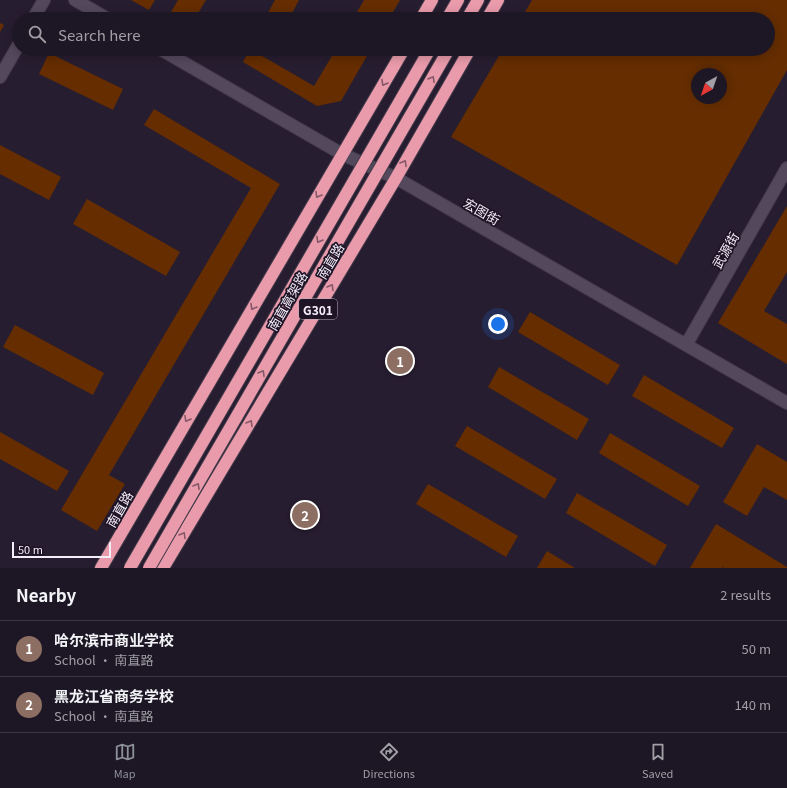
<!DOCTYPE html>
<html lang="en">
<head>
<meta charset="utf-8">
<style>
	:root { --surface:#1d1624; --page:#2a2331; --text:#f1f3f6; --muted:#a09fa6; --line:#3b3541; --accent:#8c9099 }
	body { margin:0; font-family:Georgia,"Noto Sans SC",serif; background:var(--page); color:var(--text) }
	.compass { position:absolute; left:691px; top:68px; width:36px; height:36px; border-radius:50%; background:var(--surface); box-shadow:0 2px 10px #0003; rotate:220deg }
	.scale { position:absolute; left:12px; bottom:10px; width:99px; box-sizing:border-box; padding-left:4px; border:2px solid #f4edfa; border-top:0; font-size:11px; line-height:14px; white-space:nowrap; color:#f4edfa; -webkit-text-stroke:3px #1e1426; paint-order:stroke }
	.you { position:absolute; left:498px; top:324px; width:14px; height:14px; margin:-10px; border:3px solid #fff; border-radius:50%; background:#1a73e8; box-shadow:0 0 0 6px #1a73e833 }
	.badge { display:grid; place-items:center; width:26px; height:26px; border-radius:50%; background:var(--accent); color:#fff; font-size:13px; font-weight:700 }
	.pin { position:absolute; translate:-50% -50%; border:2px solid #fff; box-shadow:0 1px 4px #0006 }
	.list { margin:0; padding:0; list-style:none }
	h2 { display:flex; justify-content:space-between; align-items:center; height:52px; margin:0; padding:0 16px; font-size:17px }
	h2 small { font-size:13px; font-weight:400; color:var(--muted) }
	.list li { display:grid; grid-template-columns:26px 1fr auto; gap:12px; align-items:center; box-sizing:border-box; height:56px; padding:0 16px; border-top:1px solid var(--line) }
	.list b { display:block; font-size:15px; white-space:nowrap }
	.list p { margin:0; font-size:13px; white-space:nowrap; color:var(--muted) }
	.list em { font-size:13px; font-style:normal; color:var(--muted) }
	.icon { flex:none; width:22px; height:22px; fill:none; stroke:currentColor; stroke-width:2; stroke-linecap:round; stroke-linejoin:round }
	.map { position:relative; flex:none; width:787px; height:568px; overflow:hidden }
	.search { position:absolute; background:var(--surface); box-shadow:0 2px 10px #0003; left:12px; right:12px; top:12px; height:44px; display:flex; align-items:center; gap:10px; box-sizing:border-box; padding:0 14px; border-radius:22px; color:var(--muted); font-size:15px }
	.sheet { height:164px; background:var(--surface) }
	nav { display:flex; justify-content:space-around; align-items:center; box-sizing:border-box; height:56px; border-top:1px solid var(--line); background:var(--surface); font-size:11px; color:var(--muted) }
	nav a { display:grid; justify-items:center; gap:2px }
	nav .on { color:var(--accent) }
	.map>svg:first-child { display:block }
	.building { fill:#652d00; fill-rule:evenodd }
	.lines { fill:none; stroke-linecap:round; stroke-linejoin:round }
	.minor-casing { stroke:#423a49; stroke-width:14 }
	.highway-casing { stroke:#423a49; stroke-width:14 }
	.minor { stroke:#54485d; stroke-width:12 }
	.highway { stroke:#ea9bab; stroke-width:12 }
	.highway-bridge-casing { stroke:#423a49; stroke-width:14; stroke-linecap:butt }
	.highway-bridge { stroke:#ea9bab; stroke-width:12 }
	.oneway { stroke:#845868 }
	.labels { text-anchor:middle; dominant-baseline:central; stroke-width:3.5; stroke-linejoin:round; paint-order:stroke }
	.shield { fill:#1e1426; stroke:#b4acba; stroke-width:1 }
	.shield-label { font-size:12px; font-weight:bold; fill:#f4edfa }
	.street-label { font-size:13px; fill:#f4edfa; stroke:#1e1426 }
</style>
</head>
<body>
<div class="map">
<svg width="787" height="568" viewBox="0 0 787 568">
	<rect width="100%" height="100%" fill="#271d30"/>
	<path class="building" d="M 131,0 L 155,0 L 149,10 Z
		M 178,0 L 206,0 L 197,15 L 204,19 L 167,19 Z
		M 275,0 L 299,0 L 289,19 L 267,19 L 265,18 Z
		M 364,0 L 400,0 L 389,19 L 353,19 Z
		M 532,0 L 787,0 L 787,70 L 677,265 L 451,137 L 503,49 L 768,49 L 768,19 L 521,19 ZM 697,74 L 721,74 L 721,98 L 697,98 Z
		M 0,23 L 4,25 L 0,32 Z
		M 214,49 L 225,49 L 222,54 Z
		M 250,49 L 314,86 L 336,49 L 371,49 L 341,101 L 317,106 L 243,62 Z
		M 49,53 L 123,89 L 113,110 L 39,74 Z
		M 154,109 L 280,184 L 109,475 L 125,484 L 97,531 L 61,510 L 251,188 L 144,125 Z
		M 0,145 L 61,177 L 49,200 L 0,174 Z
		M 87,199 L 180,252 L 166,276 L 73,224 Z
		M 787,206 L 787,272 L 764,311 L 787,324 L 787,364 L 718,323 Z
		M 530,312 L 620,365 L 608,385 L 518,332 Z
		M 15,325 L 104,373 L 93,395 L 3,347 Z
		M 499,367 L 589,419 L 577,440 L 488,387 Z
		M 644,375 L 734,428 L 722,448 L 632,396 Z
		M 467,426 L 557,479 L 545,499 L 455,446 Z
		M 0,432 L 69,471 L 57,491 L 0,459 Z
		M 610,433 L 700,486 L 688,506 L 599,453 Z
		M 757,444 L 787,462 L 787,500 L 764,487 L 747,516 L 723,502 Z
		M 428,484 L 518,536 L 506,557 L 416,504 Z
		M 577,493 L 667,545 L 655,566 L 566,513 Z
		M 716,524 L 787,567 L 787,568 L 724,568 L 722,567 L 722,568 L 690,568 Z
		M 547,551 L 575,568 L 537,568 Z"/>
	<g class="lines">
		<g class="minor-casing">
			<path id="minor" d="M 75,0 L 108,19
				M 33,19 L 44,0
				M 160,49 L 342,154 L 396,178 L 787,403
				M 0,77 L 19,44
				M 686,345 L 787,168"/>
		</g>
		<g class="highway-casing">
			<path id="highway" d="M 421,19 L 432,0
				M 447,19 L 458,0
				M 467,19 L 478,0
				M 487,19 L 498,0
				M 101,568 L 404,49
				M 163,568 L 396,178 L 470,49"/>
		</g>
		<use href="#minor" class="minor"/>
		<use href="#highway" class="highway"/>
		<g class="highway-bridge-casing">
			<path id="highway-bridge" d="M 130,568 L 430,49
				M 149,568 L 449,49"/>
		</g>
		<use href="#highway-bridge" class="highway-bridge"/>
	</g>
	<defs><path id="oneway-chevron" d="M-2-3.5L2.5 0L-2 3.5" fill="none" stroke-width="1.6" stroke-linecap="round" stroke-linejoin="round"/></defs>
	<g class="oneway">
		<use href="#oneway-chevron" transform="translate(432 79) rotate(-60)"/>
		<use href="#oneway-chevron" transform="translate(384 83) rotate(120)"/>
		<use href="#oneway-chevron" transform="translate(404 163) rotate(-60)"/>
		<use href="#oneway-chevron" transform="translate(318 195) rotate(120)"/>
		<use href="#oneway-chevron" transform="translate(319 240) rotate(120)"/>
		<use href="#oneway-chevron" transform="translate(331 287) rotate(-59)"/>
		<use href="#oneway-chevron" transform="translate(253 307) rotate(120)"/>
		<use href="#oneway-chevron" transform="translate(262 373) rotate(-60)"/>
		<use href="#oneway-chevron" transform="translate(187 419) rotate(120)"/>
		<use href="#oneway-chevron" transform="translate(250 423) rotate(-59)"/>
		<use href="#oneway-chevron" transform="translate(197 486) rotate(-60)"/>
		<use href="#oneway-chevron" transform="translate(183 535) rotate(-59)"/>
	</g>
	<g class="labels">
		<rect class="shield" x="299" y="299" width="38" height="20" rx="3"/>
		<g class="shield-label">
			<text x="318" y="309">G301</text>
		</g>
		<g class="street-label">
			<text transform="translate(482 211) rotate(30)">宏图街</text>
			<text transform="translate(725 250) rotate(-60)">武源街</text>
			<text transform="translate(330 261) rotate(-59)">南直路</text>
			<text transform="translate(287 301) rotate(-60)">南直高架路</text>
			<text transform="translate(119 509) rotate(-60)">南直路</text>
		</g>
	</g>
</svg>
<svg class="compass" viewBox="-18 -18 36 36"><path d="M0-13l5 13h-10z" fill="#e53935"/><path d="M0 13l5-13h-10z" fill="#a09fa6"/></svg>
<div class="scale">50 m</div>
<div class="you"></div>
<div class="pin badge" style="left:400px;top:361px;background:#8d6e63">1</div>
<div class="pin badge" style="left:305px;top:515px;background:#8d6e63">2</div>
<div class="search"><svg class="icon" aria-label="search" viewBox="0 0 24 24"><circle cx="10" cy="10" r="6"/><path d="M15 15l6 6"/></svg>Search here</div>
</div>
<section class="sheet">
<h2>Nearby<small>2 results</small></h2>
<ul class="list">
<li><span class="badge" style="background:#8d6e63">1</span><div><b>哈尔滨市商业学校</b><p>School · 南直路</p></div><em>50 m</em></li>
<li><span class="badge" style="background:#8d6e63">2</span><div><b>黑龙江省商务学校</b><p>School · 南直路</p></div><em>140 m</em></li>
</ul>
</section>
<nav>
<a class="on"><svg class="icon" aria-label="map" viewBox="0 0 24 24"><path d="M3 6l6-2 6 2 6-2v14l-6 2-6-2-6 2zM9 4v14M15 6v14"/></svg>Map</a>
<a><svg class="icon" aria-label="directions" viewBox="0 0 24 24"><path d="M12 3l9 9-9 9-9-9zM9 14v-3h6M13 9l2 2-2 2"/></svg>Directions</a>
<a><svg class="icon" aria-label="saved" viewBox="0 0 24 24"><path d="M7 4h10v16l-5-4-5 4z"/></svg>Saved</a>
</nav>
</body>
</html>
